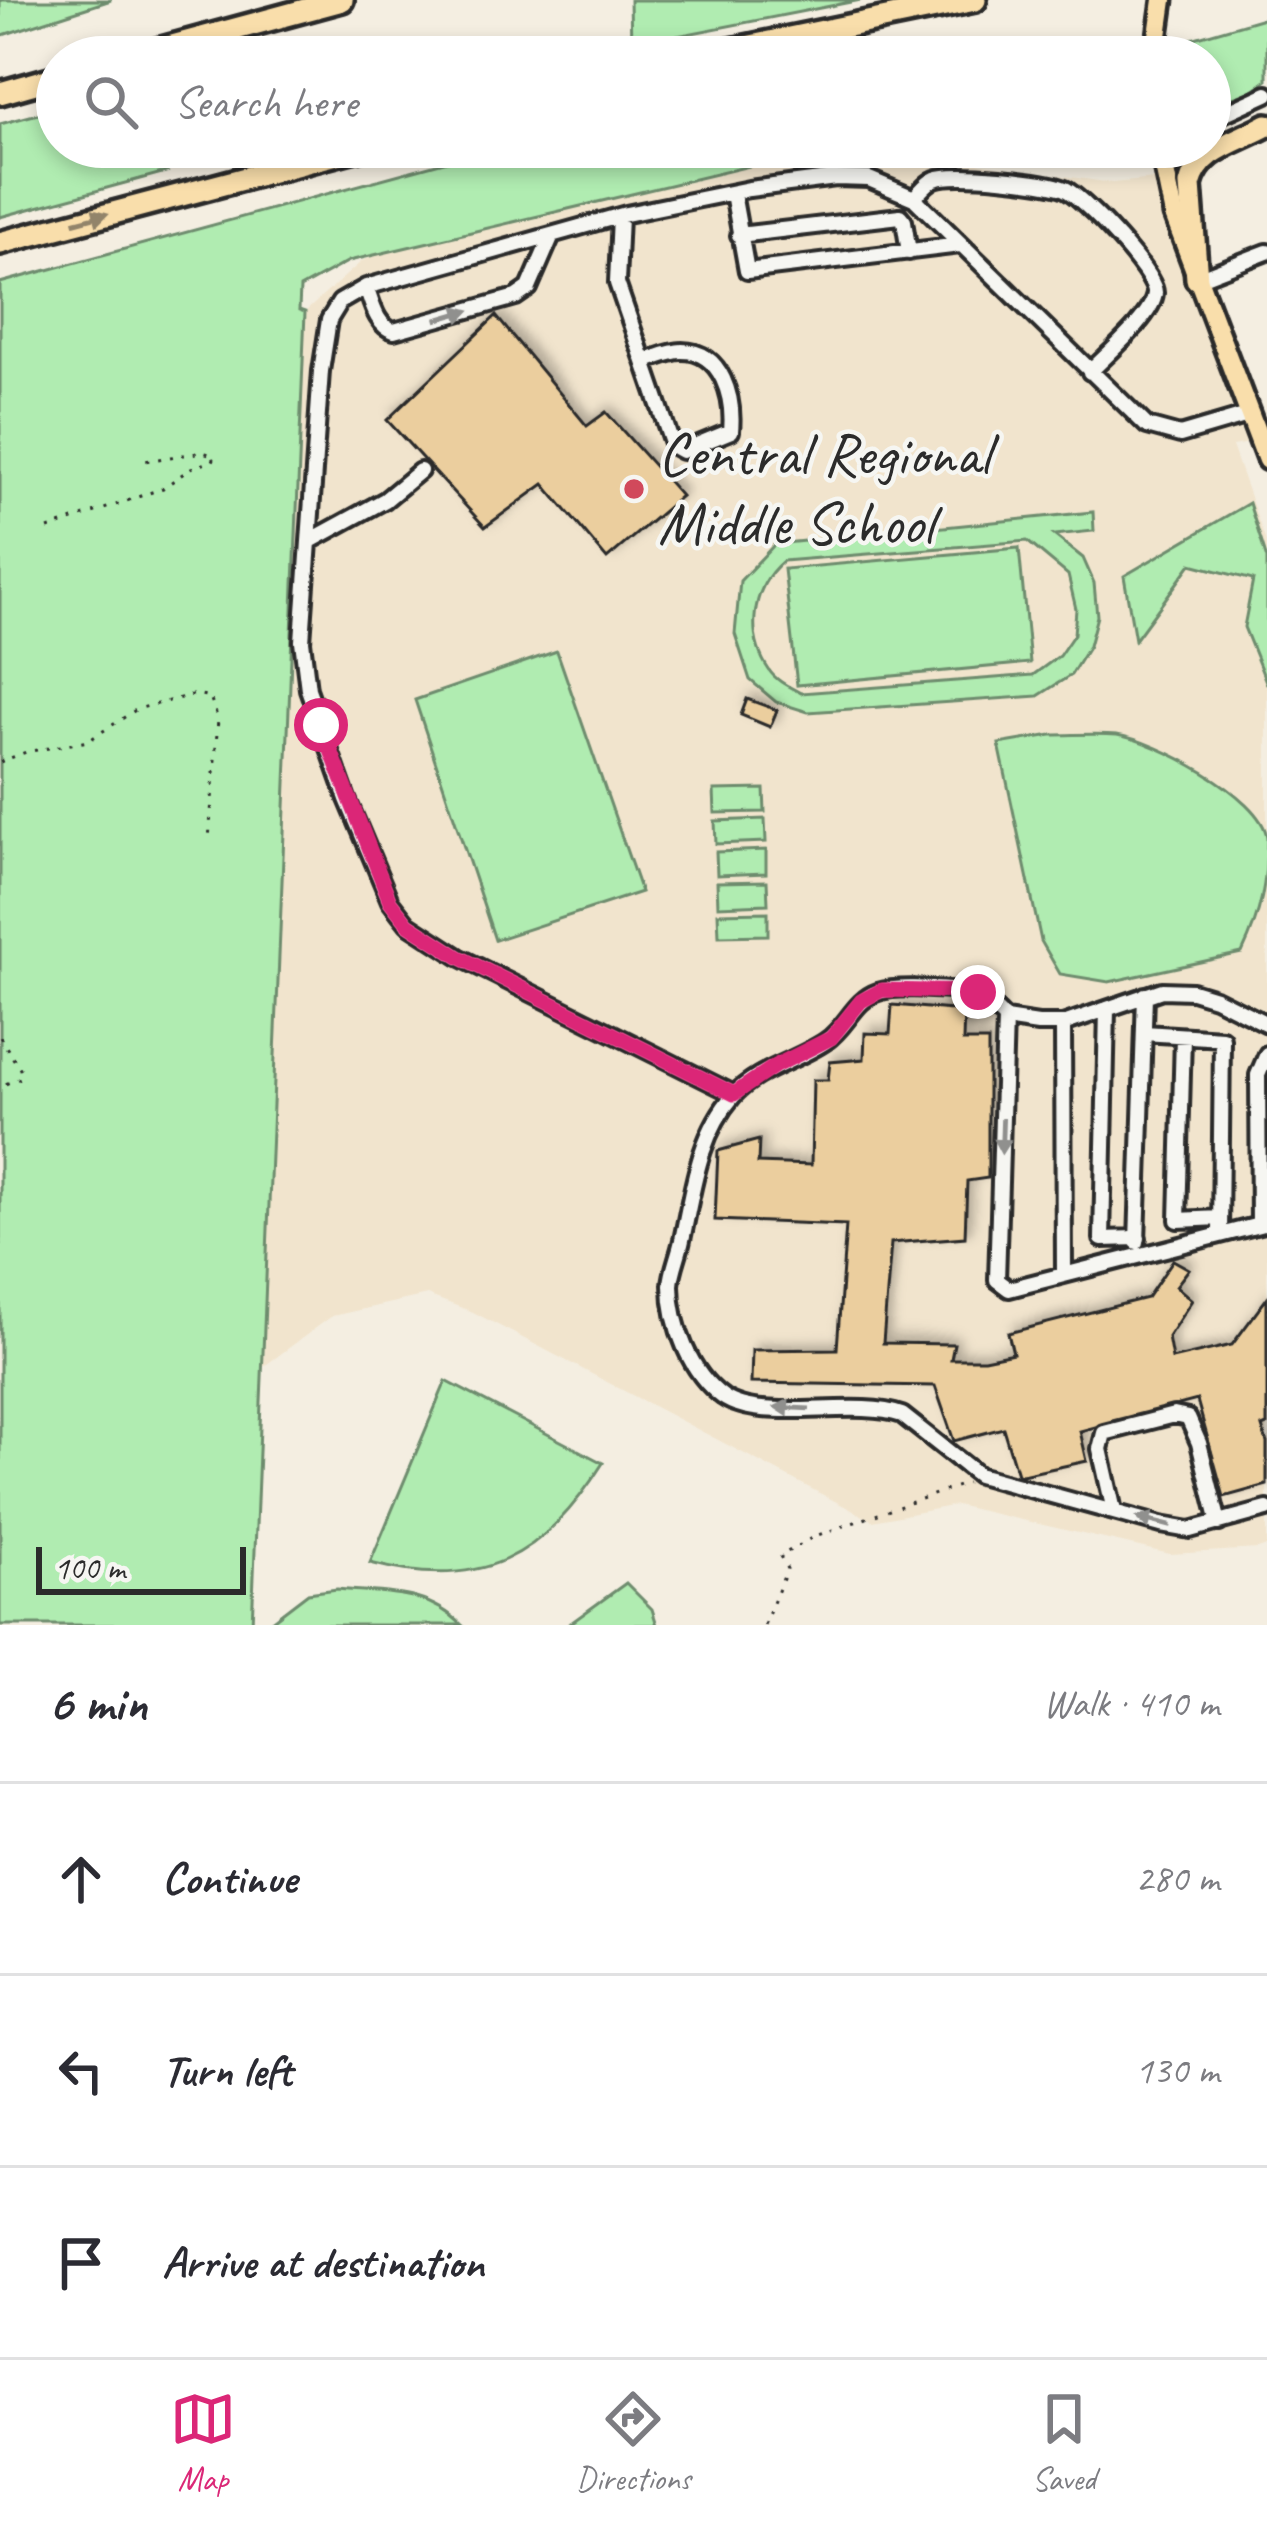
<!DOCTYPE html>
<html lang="en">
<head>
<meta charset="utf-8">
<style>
	:root { --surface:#fff; --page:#f7f7f7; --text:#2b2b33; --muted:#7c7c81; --line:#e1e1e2; --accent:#db2777 }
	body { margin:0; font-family:Caveat,sans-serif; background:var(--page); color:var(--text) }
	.scale { position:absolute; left:36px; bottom:30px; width:210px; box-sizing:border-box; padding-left:12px; border:6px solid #2b2b2b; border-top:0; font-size:33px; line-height:42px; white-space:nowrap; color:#2b2b2b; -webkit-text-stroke:9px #f6f6f2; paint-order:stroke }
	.stop { position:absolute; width:36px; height:36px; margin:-27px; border:9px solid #db2777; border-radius:50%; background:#fff }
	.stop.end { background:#db2777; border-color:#fff; box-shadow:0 3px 12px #0008 }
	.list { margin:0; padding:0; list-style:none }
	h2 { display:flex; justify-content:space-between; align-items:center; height:156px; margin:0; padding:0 48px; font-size:51px }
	h2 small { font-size:39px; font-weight:400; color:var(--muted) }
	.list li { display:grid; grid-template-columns:78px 1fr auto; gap:36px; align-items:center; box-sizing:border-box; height:192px; padding:0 48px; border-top:3px solid var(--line) }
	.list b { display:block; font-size:45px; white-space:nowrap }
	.list em { font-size:39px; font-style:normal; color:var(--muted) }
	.icon { flex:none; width:66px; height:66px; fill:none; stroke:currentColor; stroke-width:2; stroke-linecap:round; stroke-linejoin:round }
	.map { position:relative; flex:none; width:1267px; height:1625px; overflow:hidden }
	.search { position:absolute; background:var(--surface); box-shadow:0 6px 18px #0003; left:36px; right:36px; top:36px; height:132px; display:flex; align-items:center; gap:30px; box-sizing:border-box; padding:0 42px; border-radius:66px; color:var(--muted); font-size:45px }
	.sheet { height:732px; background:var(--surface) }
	nav { display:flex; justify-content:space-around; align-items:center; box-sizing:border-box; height:168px; border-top:3px solid var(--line); background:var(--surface); font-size:33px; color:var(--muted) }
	nav a { display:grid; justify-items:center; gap:6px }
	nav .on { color:var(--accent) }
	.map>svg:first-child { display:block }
	.built { fill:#f1e4cd }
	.green { fill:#b0ecb1; stroke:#6e8c6e; stroke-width:3; fill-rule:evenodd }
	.building { fill:#ebce9e; stroke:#2b2b2b; stroke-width:3; filter:url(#shadow) }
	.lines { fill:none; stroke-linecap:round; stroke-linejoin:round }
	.minor-casing { stroke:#2b2b2b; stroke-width:22 }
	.major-casing { stroke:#2b2b2b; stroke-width:27 }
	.highway-casing { stroke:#2b2b2b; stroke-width:30 }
	.path { stroke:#2b2b2b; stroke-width:3; stroke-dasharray:3 9; stroke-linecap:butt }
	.minor { stroke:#f6f6f2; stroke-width:14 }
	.major { stroke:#f9deab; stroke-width:18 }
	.highway { stroke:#f9deab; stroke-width:21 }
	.oneway { fill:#92846b }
	.oneway2 { fill:#90908e }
	.route { stroke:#db2777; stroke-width:15 }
	.poi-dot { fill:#d1495b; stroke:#f6f6f2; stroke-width:4.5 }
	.labels { text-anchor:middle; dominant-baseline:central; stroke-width:9; stroke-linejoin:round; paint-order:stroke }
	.poi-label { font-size:60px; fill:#2b2b2b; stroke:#f6f6f2; text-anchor:start }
</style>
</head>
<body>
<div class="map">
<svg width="1267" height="1625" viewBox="0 0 1267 1625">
	<defs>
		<filter id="shadow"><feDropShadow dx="5.5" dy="-5.5" stdDeviation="6" flood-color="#0004"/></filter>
	</defs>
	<rect width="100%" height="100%" fill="#f4eee1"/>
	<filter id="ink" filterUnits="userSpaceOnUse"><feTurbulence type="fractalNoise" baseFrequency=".00833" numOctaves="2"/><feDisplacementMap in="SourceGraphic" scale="24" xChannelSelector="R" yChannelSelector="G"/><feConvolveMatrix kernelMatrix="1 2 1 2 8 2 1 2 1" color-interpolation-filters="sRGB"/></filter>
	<g filter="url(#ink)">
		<path class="built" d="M 888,150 L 1112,183 L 1166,178 L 1261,441 L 1232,446 L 1267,545 L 1267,1546 L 1258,1549 L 1170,1554 L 956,1505 L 873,1521 L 473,1312 L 427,1295 L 332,1316 L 263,1367 L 305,312 L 362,261 L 458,223 L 753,158 Z"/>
		<path class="green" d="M 0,0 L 111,0 L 0,36 Z
			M 630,0 L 861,0 L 631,45 Z
			M 1267,17 L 1267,80 L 1250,92 L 1210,106 L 1210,57 L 1193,57 L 1191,39 Z
			M 57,109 L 57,147 L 127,147 L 166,172 L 0,217 L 0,124 Z
			M 499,147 L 830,147 L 349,261 L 300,288 L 299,310 L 305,312 L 252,1625 L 0,1625 L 0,283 Z
			M 879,147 L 1012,147 L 1018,157 Z
			M 1249,503 L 1267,559 L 1267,684 L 1244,627 L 1253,580 L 1191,564 L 1135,640 L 1124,576 Z
			M 1093,512 L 1094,531 L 1054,535 L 1083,558 L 1094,583 L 1097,616 L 1089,646 L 1071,675 L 1038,696 L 808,712 L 776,702 L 750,680 L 735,634 L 740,581 L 775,544 ZM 1027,541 L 1068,575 L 1076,609 L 1074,634 L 1059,656 L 1033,675 L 801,693 C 790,687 776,681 769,670 C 746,636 751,588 783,561 Z
			M 1019,548 L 1030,663 L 797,685 L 784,569 Z
			M 557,651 L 641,892 L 495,940 L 415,700 Z
			M 1052,735 C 1073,735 1096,733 1117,735 C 1156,741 1260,795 1267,837 C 1267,883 1261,913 1242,953 L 1109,982 L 1060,974 L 1041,941 L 999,744 Z
			M 764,789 L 765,812 L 715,813 L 714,790 Z
			M 765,819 L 766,842 L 716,844 L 715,821 Z
			M 766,850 L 766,873 L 717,875 L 716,852 Z
			M 767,881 L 768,904 L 718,906 L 717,882 Z
			M 768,912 L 768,935 L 719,936 L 718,913 Z
			M 446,1381 L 603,1463 C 543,1558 481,1592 370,1563 Z
			M 626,1583 L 652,1609 L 657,1625 L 568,1625 Z
			M 337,1589 C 385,1594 426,1589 462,1625 L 266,1625 L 308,1593 Z"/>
		<path class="building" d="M 496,316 L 587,426 L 606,412 L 681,496 L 607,559 L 544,484 L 485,527 L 387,420 Z
			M 747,699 L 777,710 L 770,727 L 741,715 Z
			M 892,1005 L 964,1011 L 963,1041 L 988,1041 L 988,1178 L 967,1181 L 965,1237 L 891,1243 L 883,1343 L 954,1344 L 951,1359 L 984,1359 L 1013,1353 L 1008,1333 L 1147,1298 L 1173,1260 L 1189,1269 L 1176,1286 L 1192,1300 L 1168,1337 L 1172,1359 L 1232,1345 L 1267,1298 L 1267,1425 L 1262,1427 L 1267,1443 L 1267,1485 L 1224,1497 L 1197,1400 L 1080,1431 L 1087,1461 L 1022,1475 L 1017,1474 L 1003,1428 L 954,1441 L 935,1386 L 751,1383 L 752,1350 L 837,1349 L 846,1225 L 715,1220 L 718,1151 L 759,1140 L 758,1163 L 811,1165 L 813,1080 L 828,1080 L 830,1062 L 864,1059 L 865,1033 L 890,1034 Z"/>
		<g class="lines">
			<g class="minor-casing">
				<path id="minor" d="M 1210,120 L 1267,94
					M 733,193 L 747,271 L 960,245
					M 914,198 C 920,192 927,182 935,179 C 953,171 1047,181 1065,189 C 1083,197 1157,275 1155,293 C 1153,316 1107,354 1090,372
					M 620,216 L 617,283 L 673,446 L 682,451 L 731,431 C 734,399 723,351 682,351 C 670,351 656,358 645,361
					M 739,235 L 900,216 L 904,221 L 909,252
					M 1197,279 L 1267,252
					M 366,287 C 372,303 376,326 394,331 L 516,297 L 529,288 L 552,235
					M 310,541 L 385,500 L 420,471
					M 1107,1009 L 1102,1239 L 1138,1238
					M 1005,1019 L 997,1280 L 1009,1289 L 1267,1223
					M 1063,1024 L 1064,1273
					M 1267,1024 L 1215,998 L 1192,991 L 1162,990 L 1063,1024 L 1038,1024 L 1005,1019 L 978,992 C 952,991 901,984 878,992 C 854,1000 847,1027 826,1041 C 797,1061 757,1069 733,1096 C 698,1136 693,1191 682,1240 C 679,1255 672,1270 671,1285 C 671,1324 690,1373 723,1397 C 762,1424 854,1398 902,1415 L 978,1475 L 1161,1525 L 1190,1530 L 1267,1509
					M 1144,1033 L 1222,1038 L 1220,1234
					M 1183,1036 L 1178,1220 L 1220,1218
					M 734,1094 L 459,957 L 408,924 L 390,901 L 347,799 L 308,689 L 302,641 L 321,371 L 329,320 L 340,302 L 366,287 L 626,214 L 749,189 L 836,178 L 869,179 L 914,198 L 1147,426 L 1180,435 L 1248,415
					M 1259,1225 L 1258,1075 L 1267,1054
					M 1137,1242 L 1145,995
					M 1114,1511 L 1100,1449 L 1104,1433 L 1174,1415 L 1188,1418 L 1199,1443 L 1219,1523"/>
			</g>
			<g class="major-casing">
				<path id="major" d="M 1155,57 L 1163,0
					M 1160,147 L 1174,215 L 1267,460"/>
			</g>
			<g class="highway-casing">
				<path id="highway" d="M 132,57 L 342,0
					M 697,57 L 975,0
					M 0,93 L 57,77
					M 0,243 L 363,147
					M 1197,279 L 1190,185 C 1199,148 1237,142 1267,125"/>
			</g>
			<path class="path" d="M 48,529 L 163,488 L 191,468 L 213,461 L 215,456 L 203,452 L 138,462
				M 0,762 L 26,752 L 88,741 L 137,709 L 196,694 L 210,697 L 218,719 L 209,840
				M 0,1037 L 20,1069 L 21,1078 L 0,1086
				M 764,1625 L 787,1569 L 780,1556 L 815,1536 L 967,1483"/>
			<use href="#minor" class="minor"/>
			<use href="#major" class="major"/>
			<use href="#highway" class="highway"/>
		</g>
		<defs><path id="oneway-solid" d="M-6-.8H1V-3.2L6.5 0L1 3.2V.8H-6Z" transform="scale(3)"/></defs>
		<use class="oneway" href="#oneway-solid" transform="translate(91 218) rotate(-15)"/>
		<g class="oneway2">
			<use href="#oneway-solid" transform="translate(453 315) rotate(-16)"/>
			<use href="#oneway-solid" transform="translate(1002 1136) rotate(92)"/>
			<use href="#oneway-solid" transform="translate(792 1408) rotate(-177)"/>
			<use href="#oneway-solid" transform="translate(1154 1522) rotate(-166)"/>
		</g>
	</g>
	<g class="lines" filter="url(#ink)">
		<path class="route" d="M 321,725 L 390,901 L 408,924 L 459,957 L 734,1094 L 775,1066 L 831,1038 L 861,1001 L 882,990 L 978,992"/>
	</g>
	<circle class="poi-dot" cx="634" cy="489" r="12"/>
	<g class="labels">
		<g class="poi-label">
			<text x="658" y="454">Central Regional<tspan x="658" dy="69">Middle School</tspan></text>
		</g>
	</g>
</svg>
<div class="scale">100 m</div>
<div class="stop" style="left:321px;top:725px"></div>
<div class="stop end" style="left:978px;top:992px"></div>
<div class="search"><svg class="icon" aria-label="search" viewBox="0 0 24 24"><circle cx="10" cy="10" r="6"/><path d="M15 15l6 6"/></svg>Search here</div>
</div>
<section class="sheet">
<h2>6 min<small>Walk · 410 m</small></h2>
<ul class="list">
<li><svg class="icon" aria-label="ahead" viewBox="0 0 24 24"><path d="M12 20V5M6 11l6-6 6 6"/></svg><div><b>Continue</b></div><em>280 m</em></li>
<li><svg class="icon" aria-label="left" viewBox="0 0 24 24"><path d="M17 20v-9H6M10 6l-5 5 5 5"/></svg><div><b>Turn left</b></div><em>130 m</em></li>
<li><svg class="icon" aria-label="arrive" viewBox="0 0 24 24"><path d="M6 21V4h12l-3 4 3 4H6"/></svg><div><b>Arrive at destination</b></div></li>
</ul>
</section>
<nav>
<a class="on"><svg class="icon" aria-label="map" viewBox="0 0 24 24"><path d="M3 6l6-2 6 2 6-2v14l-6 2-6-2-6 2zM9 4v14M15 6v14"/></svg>Map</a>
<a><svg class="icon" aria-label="directions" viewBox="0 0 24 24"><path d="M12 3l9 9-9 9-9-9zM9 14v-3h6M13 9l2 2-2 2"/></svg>Directions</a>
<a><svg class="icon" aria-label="saved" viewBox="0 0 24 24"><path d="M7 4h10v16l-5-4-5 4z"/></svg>Saved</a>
</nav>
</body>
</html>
